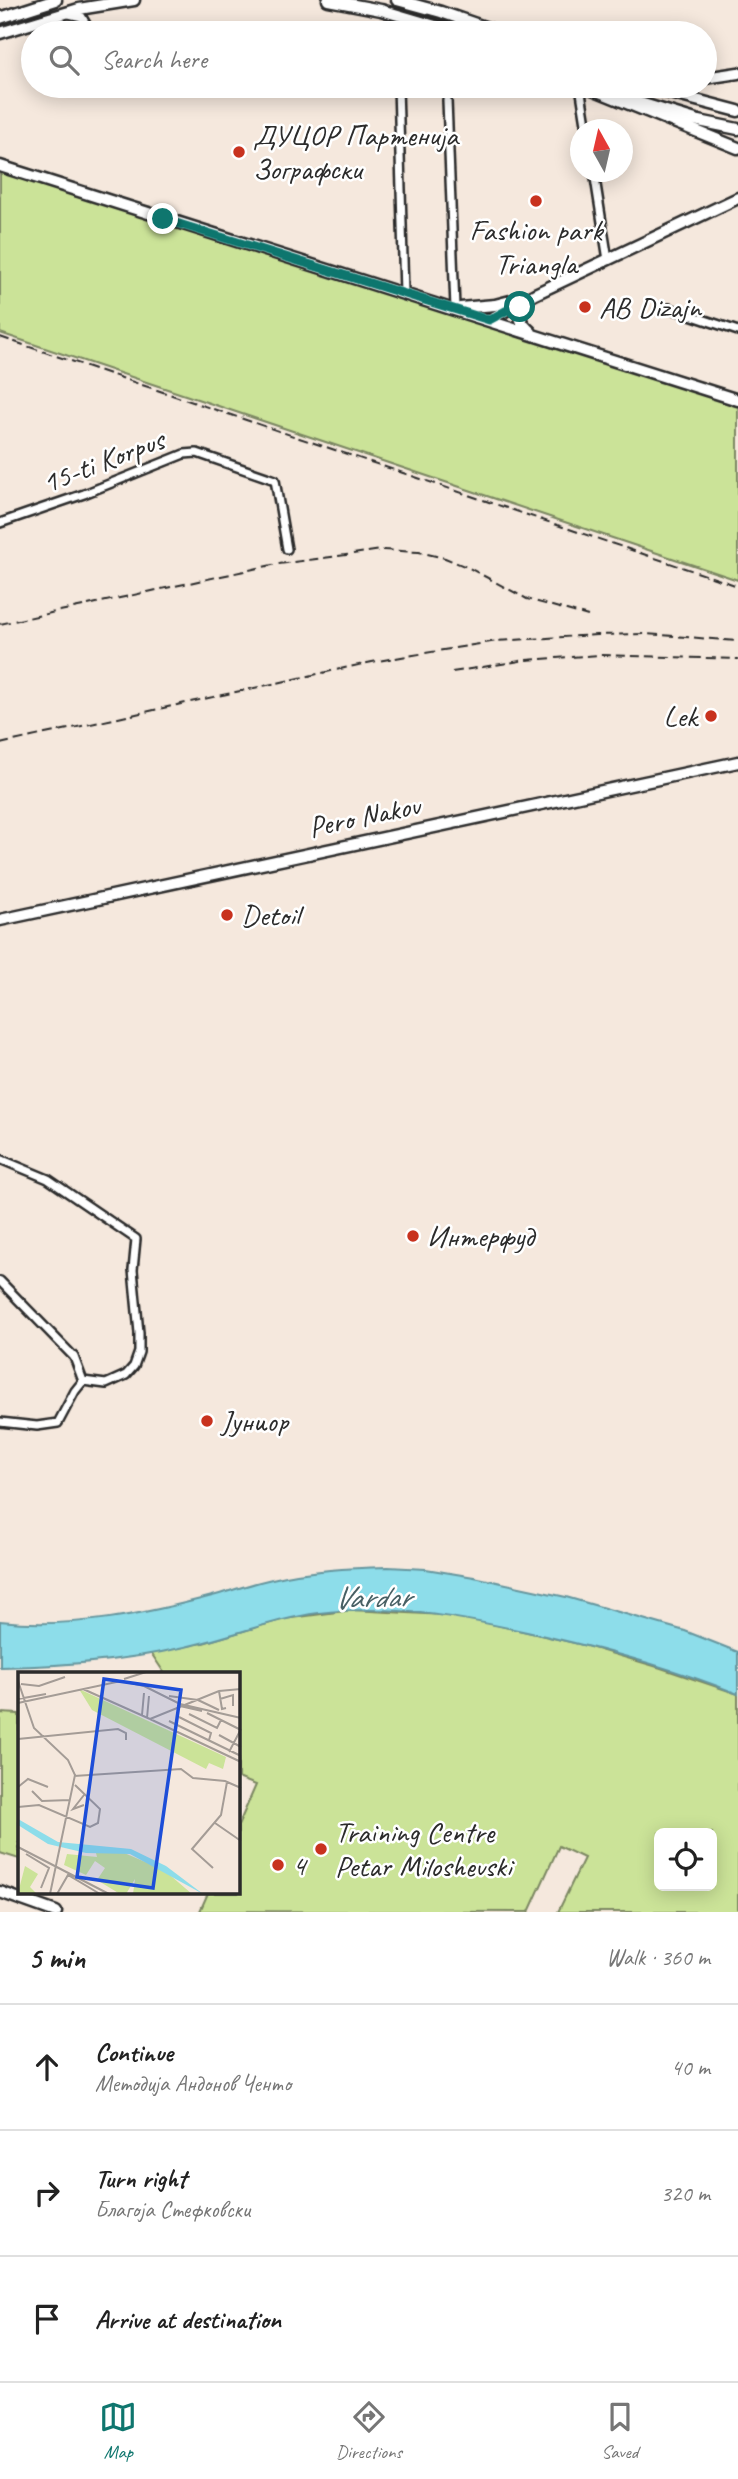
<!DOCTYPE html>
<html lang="en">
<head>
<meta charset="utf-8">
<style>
	:root { --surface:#fff; --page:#f2f2f2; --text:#222; --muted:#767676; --line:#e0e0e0; --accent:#0f766e }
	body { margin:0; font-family:Caveat,sans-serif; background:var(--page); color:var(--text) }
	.controls { position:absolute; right:21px; bottom:21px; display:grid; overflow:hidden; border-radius:10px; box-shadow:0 4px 18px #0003 }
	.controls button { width:63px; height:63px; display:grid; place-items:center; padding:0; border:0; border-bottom:2px solid var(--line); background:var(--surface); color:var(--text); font:35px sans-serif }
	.compass { position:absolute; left:570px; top:119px; width:63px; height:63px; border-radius:50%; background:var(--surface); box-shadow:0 4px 18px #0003; rotate:352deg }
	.stop { position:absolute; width:21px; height:21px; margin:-16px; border:5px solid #0f766e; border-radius:50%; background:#fff }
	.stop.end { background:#0f766e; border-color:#fff; box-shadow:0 2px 7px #0008 }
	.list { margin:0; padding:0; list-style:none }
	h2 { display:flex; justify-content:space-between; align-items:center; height:91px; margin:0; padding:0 28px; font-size:30px }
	h2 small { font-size:23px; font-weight:400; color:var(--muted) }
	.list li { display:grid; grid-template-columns:46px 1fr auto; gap:21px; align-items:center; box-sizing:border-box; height:126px; padding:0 28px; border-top:2px solid var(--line) }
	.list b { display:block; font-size:26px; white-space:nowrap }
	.list p { margin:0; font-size:23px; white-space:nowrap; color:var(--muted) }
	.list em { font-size:23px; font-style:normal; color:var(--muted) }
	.icon { flex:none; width:38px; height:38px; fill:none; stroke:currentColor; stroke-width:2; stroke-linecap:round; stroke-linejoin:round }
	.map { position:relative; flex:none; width:738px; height:1912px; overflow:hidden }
	.search { position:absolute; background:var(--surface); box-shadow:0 4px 18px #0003; left:21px; right:21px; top:21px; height:77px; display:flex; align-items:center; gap:18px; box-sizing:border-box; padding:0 24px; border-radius:38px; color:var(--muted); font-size:26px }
	.sheet { height:469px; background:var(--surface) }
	nav { display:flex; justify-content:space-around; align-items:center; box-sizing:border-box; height:98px; border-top:2px solid var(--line); background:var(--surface); font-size:19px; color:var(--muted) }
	nav a { display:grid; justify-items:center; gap:4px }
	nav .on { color:var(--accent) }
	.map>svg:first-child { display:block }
	.green { fill:#cbe398; stroke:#7b8762; stroke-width:2; fill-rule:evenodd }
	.water { fill:#8dddea; stroke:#66969e; stroke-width:2 }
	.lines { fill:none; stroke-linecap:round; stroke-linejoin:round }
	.street-casing { stroke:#2b2b2b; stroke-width:12 }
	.secondary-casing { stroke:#2b2b2b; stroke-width:15 }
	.street { stroke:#fff; stroke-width:7 }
	.secondary { stroke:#fff; stroke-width:10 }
	.rail { stroke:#2b2b2b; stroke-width:2; stroke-dasharray:10 5; stroke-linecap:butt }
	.route { stroke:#0f766e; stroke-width:9 }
	.poi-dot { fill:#c8321e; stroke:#fff; stroke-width:2.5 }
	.labels { text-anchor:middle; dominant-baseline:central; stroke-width:5; stroke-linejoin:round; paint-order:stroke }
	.poi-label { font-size:30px; fill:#2b2b2b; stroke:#fff; text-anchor:start }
	.street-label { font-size:30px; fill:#2b2b2b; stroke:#fff }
	.water-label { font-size:32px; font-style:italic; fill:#486064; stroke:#fff }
	.inset-road { fill:none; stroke:#a49c96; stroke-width:2 }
	.view { fill:#1d4ed8; fill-opacity:0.15; stroke:#1d4ed8; stroke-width:3.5 }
	.inset-edge { fill:none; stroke:#2b2b2b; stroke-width:3.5 }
</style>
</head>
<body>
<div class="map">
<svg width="738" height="1912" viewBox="0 0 738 1912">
	<rect width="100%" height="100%" fill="#f5e8dd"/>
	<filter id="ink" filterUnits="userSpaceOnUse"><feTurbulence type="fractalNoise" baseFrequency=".0143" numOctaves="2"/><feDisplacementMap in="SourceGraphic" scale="14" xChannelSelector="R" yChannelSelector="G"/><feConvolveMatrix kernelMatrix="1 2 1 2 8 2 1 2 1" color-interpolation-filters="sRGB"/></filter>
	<g filter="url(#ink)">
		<path class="green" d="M 0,171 L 738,402 L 738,580 L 0,333 Z
			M 352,1610 L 444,1615 L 479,1621 L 583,1645 L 661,1668 L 738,1694 L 738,1912 L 558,1912 L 584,1858 L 559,1846 L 529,1912 L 200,1911 L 208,1893 L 238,1893 L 238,1826 L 256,1785 L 238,1778 L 238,1674 L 165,1674 L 151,1653 L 203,1643 L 284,1619 ZM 659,1833 L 712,1833 L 712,1886 L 659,1886 Z
			M 0,1713 L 19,1714 L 19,1859 L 0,1853 Z"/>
		<path class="water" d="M 388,1567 L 426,1569 L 474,1577 L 566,1597 L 685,1631 L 738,1652 L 738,1694 C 676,1669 610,1651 545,1636 C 470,1619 396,1603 319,1613 C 280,1618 243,1632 205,1642 C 139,1660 69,1666 0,1667 L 0,1621 C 73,1629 145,1614 216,1595 C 234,1590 253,1583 272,1579 C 310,1570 349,1568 388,1567 Z"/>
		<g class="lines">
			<g class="street-casing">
				<path id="street" d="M 69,14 L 82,17 L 86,24 L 87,33
					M 103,86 L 111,89 L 135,86
					M 398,86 L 404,293
					M 580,86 L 587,130
					M 447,100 L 455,308
					M 594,172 L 608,260
					M 669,308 L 738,331
					M 0,523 L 84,494 L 184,454 L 197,453 L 275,480 L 287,549
					M 0,1159 L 48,1179 L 136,1239 L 133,1270 L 139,1333 L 139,1352 L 134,1366 L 126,1375 L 106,1384 L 83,1381 L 75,1391 L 58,1423 L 37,1426 L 0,1422
					M 0,1281 L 74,1357 L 83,1381"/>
			</g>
			<g class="secondary-casing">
				<path id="secondary" d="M 328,0 L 381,10 L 459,33
					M 397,0 L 441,12 L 502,33
					M 0,18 L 56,0
					M 0,33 L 79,9 L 134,0
					M 705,78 L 738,73
					M 585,86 L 738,148
					M 643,86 L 738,111
					M 630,100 L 699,121 L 738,129
					M 0,166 L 738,400
					M 524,301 C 516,315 520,323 531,332
					M 460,308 L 495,305 L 518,299
					M 489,320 L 535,294 L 738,198
					M 0,920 L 738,762
					M 0,1892 L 56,1912"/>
			</g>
			<use href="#street" class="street"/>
			<use href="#secondary" class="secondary"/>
			<path class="rail" d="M 0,337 L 738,586
				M 0,624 L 272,565 L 382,550 L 419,552 L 445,558 L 469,568 L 527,599 L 588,616
				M 452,672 L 526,660 L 600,655 L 738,659
				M 0,744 L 372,662 L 497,641 L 596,635 L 647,634 L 738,641"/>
		</g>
	</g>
	<g class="lines" filter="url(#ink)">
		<path class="route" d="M 163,219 L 489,320 L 524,301 L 520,307"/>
	</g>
	<g class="poi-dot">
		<circle cx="239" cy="152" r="7"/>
		<circle cx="536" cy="201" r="7"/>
		<circle cx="585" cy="307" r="7"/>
		<circle cx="711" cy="716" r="7"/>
		<circle cx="227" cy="915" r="7"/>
		<circle cx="413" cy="1236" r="7"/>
		<circle cx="207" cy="1421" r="7"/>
		<circle cx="321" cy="1849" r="7"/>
		<circle cx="278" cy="1865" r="7"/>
	</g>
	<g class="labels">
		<g class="poi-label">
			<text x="253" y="135">ДУЦОР Партенија<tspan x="253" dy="34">Зографски</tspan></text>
			<text x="536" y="230" text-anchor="middle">Fashion park<tspan x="536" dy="34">Triangla</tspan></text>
			<text x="599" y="307">AB Dizajn</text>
			<text x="697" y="716" text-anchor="end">Lek</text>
			<text x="241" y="915">Detoil</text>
			<text x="427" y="1236">Интерфуд</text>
			<text x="221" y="1421">Јуниор</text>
			<text x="335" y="1832">Training Centre<tspan x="335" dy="34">Petar Miloshevski</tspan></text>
			<text x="292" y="1865">4</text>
		</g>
		<g class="street-label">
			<text transform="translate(103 461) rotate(-21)">15-ti Korpus</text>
			<text transform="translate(364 816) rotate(-12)">Pero Nakov</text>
		</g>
		<g class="water-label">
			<text transform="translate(372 1597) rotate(-1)">Vardar</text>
		</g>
	</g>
	<g transform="translate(18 1672)">
		<rect width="222" height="222" fill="#f5e8dd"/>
		<path d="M 61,17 L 208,85 L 205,97 L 191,91 L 188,97 L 74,38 ZM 104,180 L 146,198 L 174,222 L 115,222 L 117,207 L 108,222 L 102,222 L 79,208 L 87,196 L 77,189 L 68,203 L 46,193 L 49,182 L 79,185 L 78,181 ZM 7,194 L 20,202 L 12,215 L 19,222 L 0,221 Z" fill="#cbe398"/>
		<path d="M 0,147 L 40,170 L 113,177 L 148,194 L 185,222 L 112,182 L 68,181 L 30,172 L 0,153 Z" fill="#8dddea"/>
		<path class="inset-road" d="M 106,7 L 128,0M 0,9 L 16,56 L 50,88 L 57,103 L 32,222M 3,12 L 21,14 L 47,5M 65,17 L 132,47M 201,19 L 204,37 L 208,36M 151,24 L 180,28M 0,27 L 28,22M 202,27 L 215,23 L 215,34M 180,28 L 201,38M 0,31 L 103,9 L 126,14 L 162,32 L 223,46M 162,34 L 184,39M 189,41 L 223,58M 171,42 L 199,56 L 203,48M 124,43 L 126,21M 161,45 L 193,61 L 191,68M 129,46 L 131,24M 132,47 L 223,90M 132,47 L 201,19 L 223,17M 151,49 L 223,84M 201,63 L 223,75M 0,67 L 100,57 L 108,61 L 108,68M 211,80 L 223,57M 56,104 L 163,97 L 175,106 L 207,109 L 223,116M 0,115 L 10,107 L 30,115M 14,119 L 24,129 L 52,128M 66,133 L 55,137 L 66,123M 0,135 L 21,133 L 72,155 L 80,151 L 82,137 L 57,113M 197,151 L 223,169M 0,175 L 91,222M 8,182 L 31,196 L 23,216M 195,196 L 174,177 L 203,143 L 209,110M 39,222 L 50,203 L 82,222"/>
		<path class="view" d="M 86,7 L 163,18 L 135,216 L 59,205 Z"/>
		<rect width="222" height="222" class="inset-edge"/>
	</g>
</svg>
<div class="controls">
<button><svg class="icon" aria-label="locate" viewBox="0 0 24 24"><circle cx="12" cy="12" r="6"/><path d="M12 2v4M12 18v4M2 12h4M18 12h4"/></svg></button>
</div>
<svg class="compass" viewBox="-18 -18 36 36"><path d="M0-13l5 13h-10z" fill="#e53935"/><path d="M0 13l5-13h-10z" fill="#767676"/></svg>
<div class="stop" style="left:520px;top:307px"></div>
<div class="stop end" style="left:163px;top:219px"></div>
<div class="search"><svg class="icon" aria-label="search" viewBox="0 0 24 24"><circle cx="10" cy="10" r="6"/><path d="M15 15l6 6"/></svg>Search here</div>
</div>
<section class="sheet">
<h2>5 min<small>Walk · 360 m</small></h2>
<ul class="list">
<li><svg class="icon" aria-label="ahead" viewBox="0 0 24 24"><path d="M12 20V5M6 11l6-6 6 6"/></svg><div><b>Continue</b><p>Методија Андонов Ченто</p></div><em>40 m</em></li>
<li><svg class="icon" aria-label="right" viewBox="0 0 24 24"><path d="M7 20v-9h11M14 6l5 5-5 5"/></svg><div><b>Turn right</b><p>Благоја Стефковски</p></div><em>320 m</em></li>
<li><svg class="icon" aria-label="arrive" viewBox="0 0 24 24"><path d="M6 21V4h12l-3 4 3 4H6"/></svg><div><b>Arrive at destination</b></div></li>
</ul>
</section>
<nav>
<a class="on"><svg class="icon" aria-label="map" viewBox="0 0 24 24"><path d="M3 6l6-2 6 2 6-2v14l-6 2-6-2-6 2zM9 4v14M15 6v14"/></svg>Map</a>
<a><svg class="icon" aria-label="directions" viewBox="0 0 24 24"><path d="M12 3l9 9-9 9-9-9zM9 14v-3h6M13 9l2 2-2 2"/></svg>Directions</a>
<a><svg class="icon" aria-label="saved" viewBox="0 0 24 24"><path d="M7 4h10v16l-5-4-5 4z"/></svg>Saved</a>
</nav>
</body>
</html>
